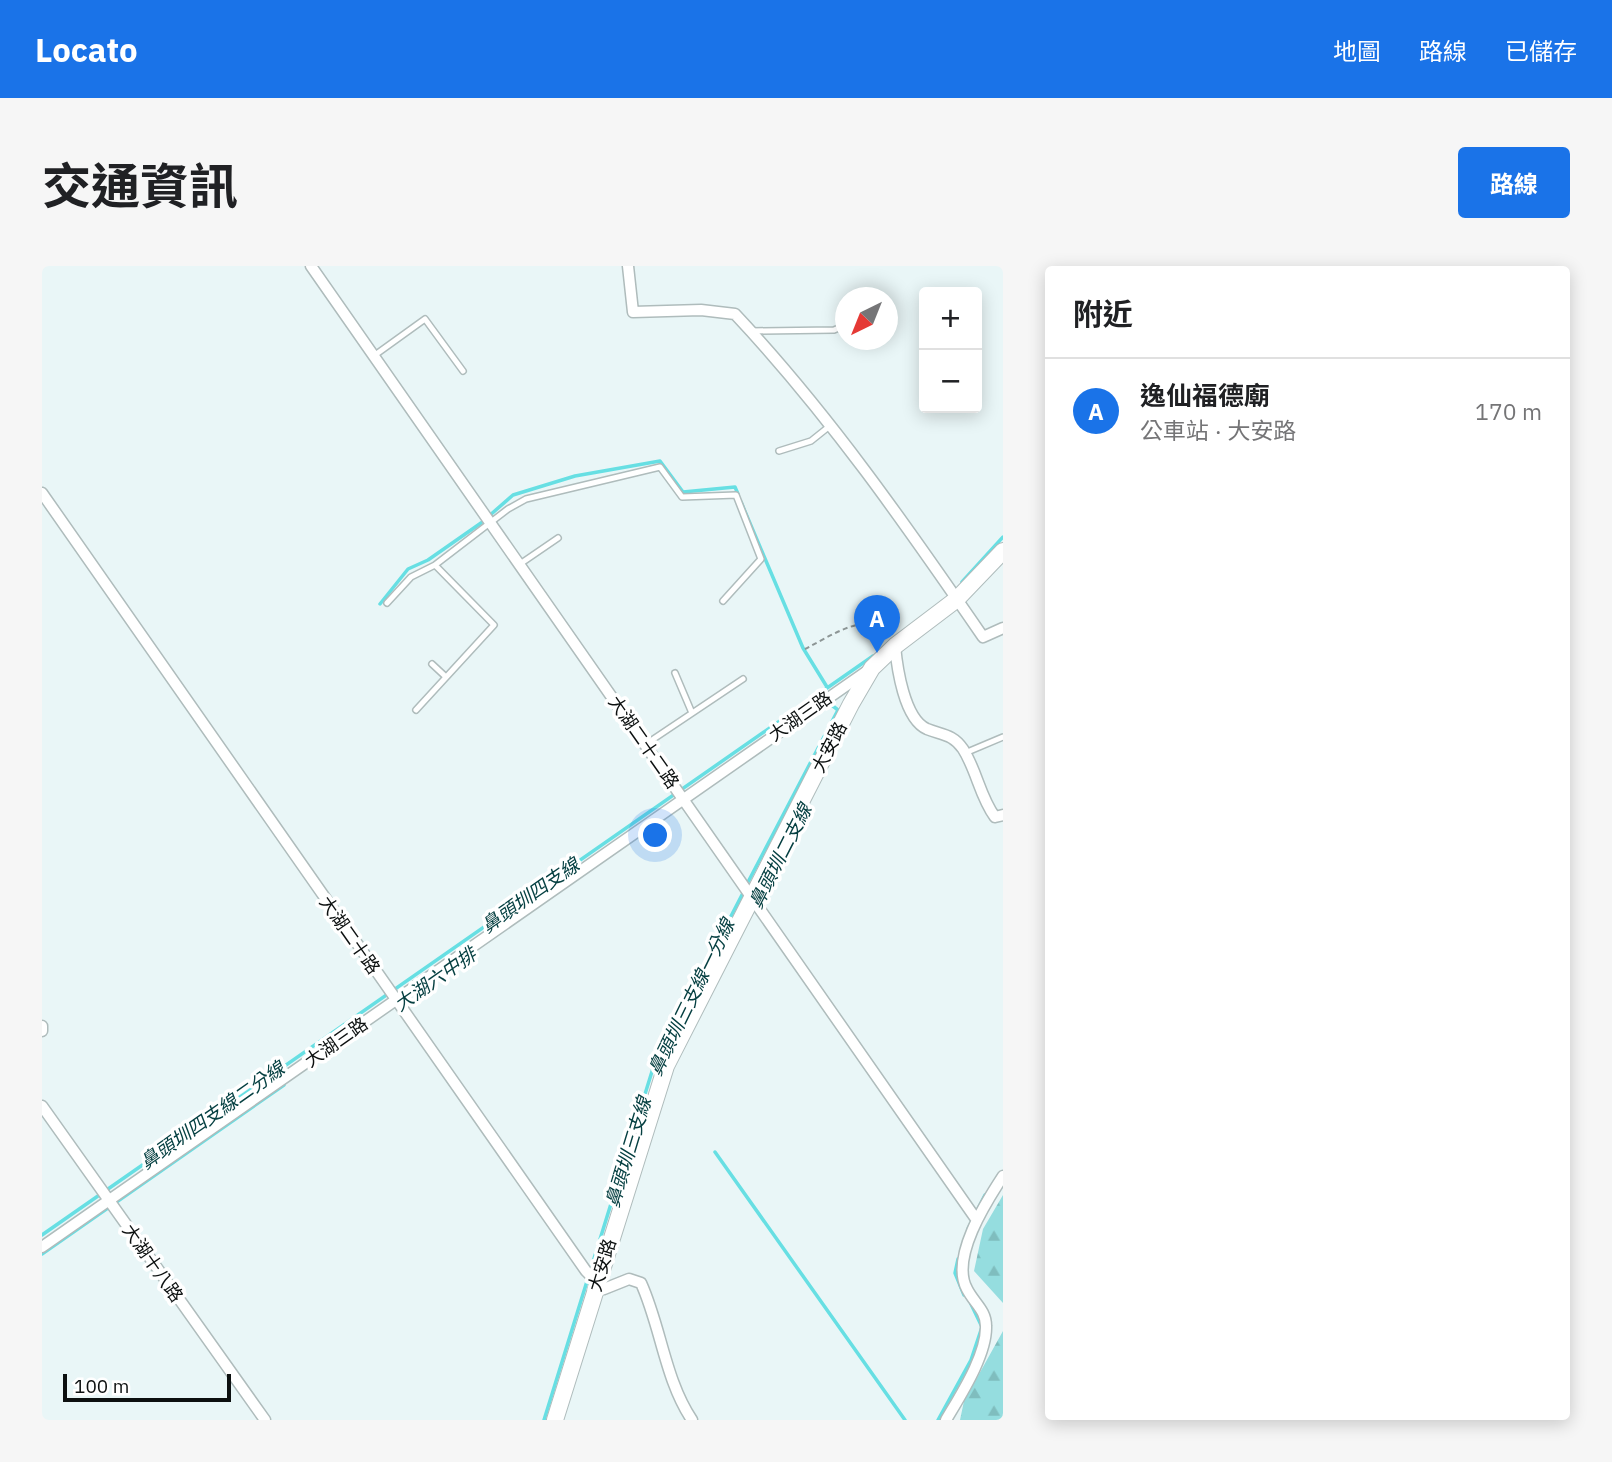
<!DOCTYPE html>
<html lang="zh-TW">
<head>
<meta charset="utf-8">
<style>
	:root { --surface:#fff; --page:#f6f6f6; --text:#202124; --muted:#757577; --line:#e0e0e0; --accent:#1a73e8 }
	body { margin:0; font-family:"IBM Plex Sans","Noto Sans TC",sans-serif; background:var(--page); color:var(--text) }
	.controls { position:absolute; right:21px; top:21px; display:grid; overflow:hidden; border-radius:7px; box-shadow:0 4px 18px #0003 }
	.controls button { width:63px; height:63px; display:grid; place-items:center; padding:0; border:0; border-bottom:2px solid var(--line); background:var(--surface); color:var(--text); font:35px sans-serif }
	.compass { position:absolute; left:793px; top:21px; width:63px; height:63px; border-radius:50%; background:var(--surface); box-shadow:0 4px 18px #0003; rotate:223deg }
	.scale { position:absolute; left:21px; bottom:18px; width:168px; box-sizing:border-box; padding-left:7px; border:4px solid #0c1010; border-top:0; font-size:19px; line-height:24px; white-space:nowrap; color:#0c1010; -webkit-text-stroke:5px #fff; paint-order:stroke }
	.you { position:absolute; left:614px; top:570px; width:24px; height:24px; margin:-18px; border:5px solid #fff; border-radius:50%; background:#1a73e8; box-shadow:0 0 0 10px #1a73e833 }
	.badge { display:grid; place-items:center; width:46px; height:46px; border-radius:50%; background:var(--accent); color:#fff; font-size:23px; font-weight:700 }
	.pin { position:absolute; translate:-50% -58px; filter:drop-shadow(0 2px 4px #0008) }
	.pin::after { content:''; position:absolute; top:37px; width:24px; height:21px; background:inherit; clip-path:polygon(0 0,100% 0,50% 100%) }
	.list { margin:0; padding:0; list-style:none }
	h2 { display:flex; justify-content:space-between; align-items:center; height:91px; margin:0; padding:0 28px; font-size:30px }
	h2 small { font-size:23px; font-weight:400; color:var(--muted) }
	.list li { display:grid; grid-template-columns:46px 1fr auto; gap:21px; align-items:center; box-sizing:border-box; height:105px; padding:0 28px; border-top:2px solid var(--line) }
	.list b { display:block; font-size:26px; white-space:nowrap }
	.list p { margin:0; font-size:23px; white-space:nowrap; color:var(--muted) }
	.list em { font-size:23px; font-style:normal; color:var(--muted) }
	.map { position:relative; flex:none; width:961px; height:1154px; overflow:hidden; border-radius:7px }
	header { display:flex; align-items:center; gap:42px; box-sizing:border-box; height:98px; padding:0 35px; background:var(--accent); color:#fff }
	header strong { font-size:33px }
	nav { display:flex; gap:38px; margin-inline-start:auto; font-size:24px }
	.intro { display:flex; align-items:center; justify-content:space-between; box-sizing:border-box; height:168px; padding:0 42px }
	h1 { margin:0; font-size:49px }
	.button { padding:18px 32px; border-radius:7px; background:var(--accent); color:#fff; font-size:24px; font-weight:700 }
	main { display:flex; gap:42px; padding:0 42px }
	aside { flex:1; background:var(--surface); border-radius:7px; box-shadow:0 4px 18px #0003 }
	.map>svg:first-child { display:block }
	.forest { fill:url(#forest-firs) }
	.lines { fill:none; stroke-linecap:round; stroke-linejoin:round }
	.stream { stroke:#67dfe3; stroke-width:3.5 }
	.lane-casing { stroke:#afbcbc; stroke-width:8 }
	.street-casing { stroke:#afbcbc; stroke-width:13 }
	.secondary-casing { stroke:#afbcbc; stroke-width:18 }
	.path { stroke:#8d9696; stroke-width:2; stroke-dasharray:5 3.5; stroke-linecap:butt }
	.lane { stroke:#fff; stroke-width:5 }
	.street { stroke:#fff; stroke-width:10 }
	.secondary { stroke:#fff; stroke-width:16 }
	.labels { text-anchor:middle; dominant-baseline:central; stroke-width:7; stroke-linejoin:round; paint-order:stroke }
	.street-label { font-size:18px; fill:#0c1010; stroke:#fff }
	.water-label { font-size:19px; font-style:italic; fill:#064042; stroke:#fff }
</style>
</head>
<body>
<header>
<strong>Locato</strong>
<nav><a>地圖</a><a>路線</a><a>已儲存</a></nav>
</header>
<div class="intro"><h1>交通資訊</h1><a class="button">路線</a></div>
<main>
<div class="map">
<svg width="961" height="1154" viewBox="0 0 961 1154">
	<defs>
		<pattern id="forest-firs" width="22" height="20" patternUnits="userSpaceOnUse" patternTransform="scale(1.75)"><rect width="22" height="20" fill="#95dddf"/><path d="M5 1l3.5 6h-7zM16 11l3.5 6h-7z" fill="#7fbdbe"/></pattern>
	</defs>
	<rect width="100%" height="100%" fill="#e9f6f7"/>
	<path class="forest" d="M 961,929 L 961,1037 L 932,1005 L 941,963 Z
		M 961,1065 L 961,1154 L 918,1154 L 922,1135 Z"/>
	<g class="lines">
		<path class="stream" d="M 699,236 L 761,382 L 785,421
			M 920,316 L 961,271
			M 338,338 L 366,303 L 386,294 L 439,257 L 471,229 L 533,210 L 618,195 L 641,226 L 693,221 L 696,228
			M 784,439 L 787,437 L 796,444
			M 705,618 L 796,444
			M 673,886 L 863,1154
			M 926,963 L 943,929
			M 0,969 L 831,390
			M 0,988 L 242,819
			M 916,993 L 913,1007 L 922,1029
			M 502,1154 L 612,799 L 702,625
			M 896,1154 L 929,1094 L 940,1061 L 929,1038"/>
		<g class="lane-casing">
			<path id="lane" d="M 710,65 L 792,64 L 804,59
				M 333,89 L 383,53 L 421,105
				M 737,185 L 769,175 L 789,159
				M 478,298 L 516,272
				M 345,337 L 369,311 L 393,299
				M 390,398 L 404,411
				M 633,407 L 650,447
				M 374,444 L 452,359 L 393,299 L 466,243 L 484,233 L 618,201 L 640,231 L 694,229 L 719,293 L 681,335
				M 604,478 L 701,413
				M 923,487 L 961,471"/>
		</g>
		<g class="street-casing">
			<path id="street" d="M 269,0 L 934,953
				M 586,0 L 591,46 L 659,44 L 693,48 C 786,147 864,259 941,371 L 961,362
				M 0,227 L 544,1005 L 562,1023 L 587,1013 L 599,1017 C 619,1061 623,1114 650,1154
				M 853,380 C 855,401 862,453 885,463 C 900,469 911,468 921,483 C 935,505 938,531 953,551 L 961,549
				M 0,760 L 0,765
				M 0,840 L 223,1154
				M 0,981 L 828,403
				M 904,1154 C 918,1130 945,1089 944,1060 C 944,1044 932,1037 925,1023 C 908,992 944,936 961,910"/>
		</g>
		<g class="secondary-casing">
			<path id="secondary" d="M 513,1154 L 624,800 L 809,438 L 830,402 L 853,380 L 915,333 L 961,285"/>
		</g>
		<path class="path" d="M 763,383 C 789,370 823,345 851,364"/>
		<use href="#lane" class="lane"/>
		<use href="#street" class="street"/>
		<use href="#secondary" class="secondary"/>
	</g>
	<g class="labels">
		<g class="street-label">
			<text transform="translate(758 450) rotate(-35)">大湖三路</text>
			<text transform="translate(602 476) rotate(55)">大湖二十二路</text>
			<text transform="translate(787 481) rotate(-63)">大安路</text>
			<text transform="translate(308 669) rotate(55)">大湖二十路</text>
			<text transform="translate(294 776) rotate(-35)">大湖三路</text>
			<text transform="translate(111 997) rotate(55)">大湖十八路</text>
			<text transform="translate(560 999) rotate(-73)">大安路</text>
		</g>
		<g class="water-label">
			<text transform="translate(738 590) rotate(-63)">鼻頭圳二支線</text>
			<text transform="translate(488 629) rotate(-35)">鼻頭圳四支線</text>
			<text transform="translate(393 713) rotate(-35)">大湖六中排</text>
			<text transform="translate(649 731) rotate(-64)">鼻頭圳三支線一分線</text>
			<text transform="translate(170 849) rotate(-35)">鼻頭圳四支線二分線</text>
			<text transform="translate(586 886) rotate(-73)">鼻頭圳三支線</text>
		</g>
	</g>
</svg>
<div class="controls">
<button>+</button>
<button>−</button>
</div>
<svg class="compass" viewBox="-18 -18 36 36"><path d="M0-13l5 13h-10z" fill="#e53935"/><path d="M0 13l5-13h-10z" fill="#757577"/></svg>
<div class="scale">100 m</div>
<div class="you"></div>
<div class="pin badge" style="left:835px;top:387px">A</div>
</div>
<aside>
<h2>附近<small></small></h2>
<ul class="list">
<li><span class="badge">A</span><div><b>逸仙福德廟</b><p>公車站 · 大安路</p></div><em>170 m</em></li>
</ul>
</aside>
</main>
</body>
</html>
